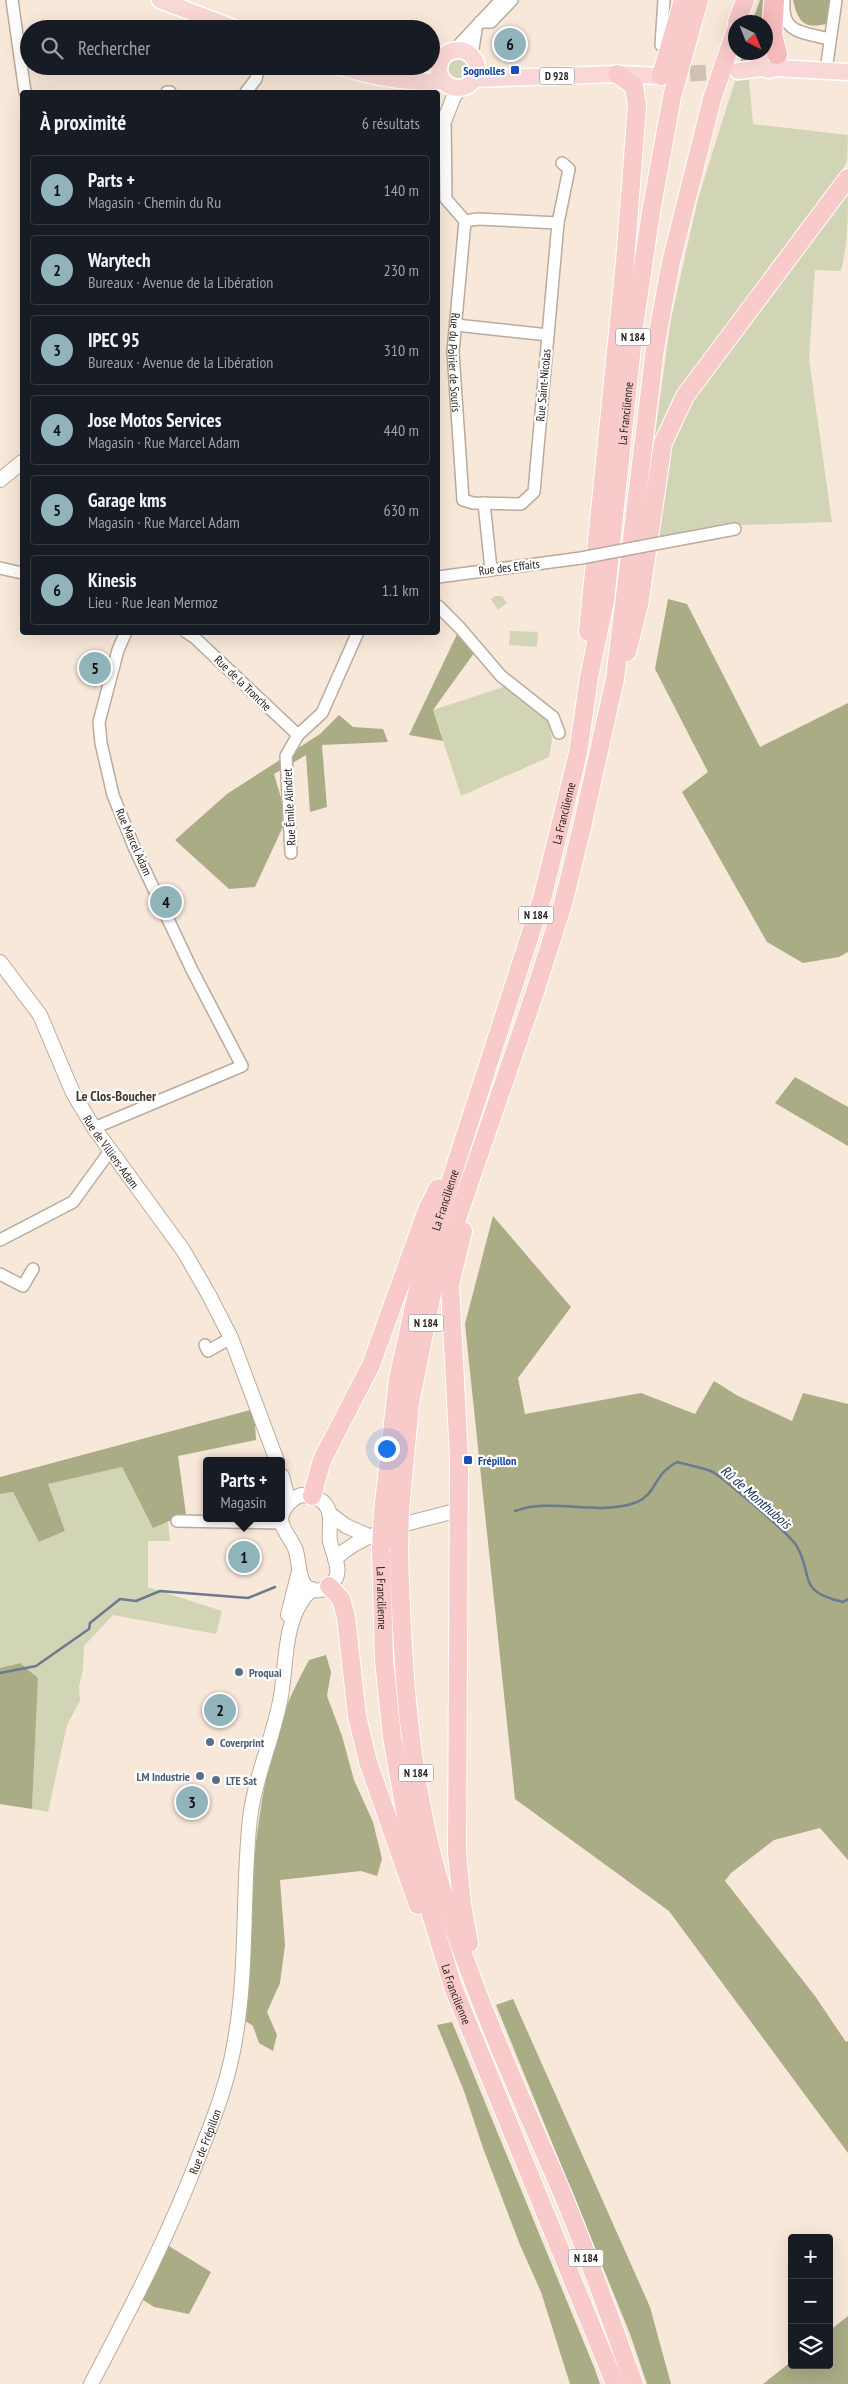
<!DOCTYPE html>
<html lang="fr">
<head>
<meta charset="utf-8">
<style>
	:root { --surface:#171b24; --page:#242831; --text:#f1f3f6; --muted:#9ea1a6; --line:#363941; --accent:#91b4ba }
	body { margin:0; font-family:"PT Sans Narrow",sans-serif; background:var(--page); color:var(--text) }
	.controls { position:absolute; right:15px; bottom:15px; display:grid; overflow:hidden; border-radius:5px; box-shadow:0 5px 20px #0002 }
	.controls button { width:45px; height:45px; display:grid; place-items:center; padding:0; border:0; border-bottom:1px solid var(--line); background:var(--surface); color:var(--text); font:25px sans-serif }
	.compass { position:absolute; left:728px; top:15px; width:45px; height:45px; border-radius:50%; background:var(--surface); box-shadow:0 5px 20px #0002; rotate:137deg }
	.you { position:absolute; left:386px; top:1448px; width:18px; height:18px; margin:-12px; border:4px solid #fff; border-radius:50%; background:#1a73e8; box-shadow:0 0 0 8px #1a73e833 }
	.badge { display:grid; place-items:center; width:32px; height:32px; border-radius:50%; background:var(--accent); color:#111; font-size:16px; font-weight:700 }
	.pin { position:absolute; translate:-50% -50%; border:2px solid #fff; box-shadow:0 1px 5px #0006 }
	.popup { position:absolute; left:203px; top:1457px; width:82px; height:65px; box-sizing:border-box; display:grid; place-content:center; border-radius:5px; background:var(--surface); filter:drop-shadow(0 1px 4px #0005); font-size:16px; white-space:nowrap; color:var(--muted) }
	.popup b { font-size:19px; color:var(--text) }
	.popup::after { content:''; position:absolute; left:50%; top:100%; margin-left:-10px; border:10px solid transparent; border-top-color:var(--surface) }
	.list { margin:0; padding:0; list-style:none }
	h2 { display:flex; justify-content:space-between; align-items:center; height:65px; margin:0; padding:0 20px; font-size:21px }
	h2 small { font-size:16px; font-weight:400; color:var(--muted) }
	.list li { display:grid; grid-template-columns:32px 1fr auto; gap:15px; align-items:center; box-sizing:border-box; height:70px; margin:0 10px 10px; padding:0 10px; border:1px solid var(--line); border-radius:5px }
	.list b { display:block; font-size:19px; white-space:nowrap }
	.list p { margin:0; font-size:16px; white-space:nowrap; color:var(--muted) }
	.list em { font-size:16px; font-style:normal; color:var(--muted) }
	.icon { flex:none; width:28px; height:28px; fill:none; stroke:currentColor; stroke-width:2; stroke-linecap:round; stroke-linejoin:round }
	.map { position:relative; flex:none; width:848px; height:2384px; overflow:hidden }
	.search { position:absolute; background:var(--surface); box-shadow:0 5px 20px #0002; left:20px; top:20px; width:420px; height:55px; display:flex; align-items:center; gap:12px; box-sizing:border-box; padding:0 18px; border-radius:28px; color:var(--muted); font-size:19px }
	.panel { position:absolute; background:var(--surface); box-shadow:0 5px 20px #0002; left:20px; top:90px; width:420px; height:545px; border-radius:5px }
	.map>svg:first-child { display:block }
	.green { fill:#d2d5b5 }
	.forest { fill:#a9ac85 }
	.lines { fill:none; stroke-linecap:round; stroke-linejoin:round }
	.stream { stroke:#6c7a8f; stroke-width:2.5 }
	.primary-tunnel { stroke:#cec0b3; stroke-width:16; stroke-dasharray:16 8; stroke-linecap:butt }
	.minor-casing { stroke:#baab9c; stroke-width:14 }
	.tertiary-casing { stroke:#baab9c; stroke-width:16 }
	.primary-casing { stroke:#fff; stroke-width:19 }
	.trunk-casing { stroke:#fff; stroke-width:20 }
	.motorway-casing { stroke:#fff; stroke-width:22 }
	.minor { stroke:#fff; stroke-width:11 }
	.tertiary { stroke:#fff; stroke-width:14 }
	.primary { stroke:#fad7d7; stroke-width:16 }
	.trunk { stroke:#f8caca; stroke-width:18 }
	.motorway { stroke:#f7bcbd; stroke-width:20 }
	.minor-bridge-casing { stroke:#baab9c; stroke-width:14; stroke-linecap:butt }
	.trunk-bridge-casing { stroke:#fff; stroke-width:20; stroke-linecap:butt }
	.minor-bridge { stroke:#fff; stroke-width:11 }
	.trunk-bridge { stroke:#f8caca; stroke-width:18 }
	.transit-dot { fill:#1a4fb4; stroke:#fff; stroke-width:2 }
	.service-dot { fill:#5c6f8a; stroke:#fff; stroke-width:2 }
	.labels { text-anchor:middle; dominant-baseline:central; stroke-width:4.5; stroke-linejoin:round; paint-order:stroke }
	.shield { fill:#fff; stroke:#686460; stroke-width:1 }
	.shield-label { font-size:11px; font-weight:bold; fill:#28221c }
	.transit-label { font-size:12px; font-weight:bold; fill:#164399; stroke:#fff; text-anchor:end }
	.street-label { font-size:12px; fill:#28221c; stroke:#fff }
	.service-label { font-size:12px; font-weight:bold; fill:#4e5e75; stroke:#fff; text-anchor:start }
	.neighbourhood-label { font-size:14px; font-weight:bold; fill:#45382c; stroke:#fff }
	.water-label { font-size:14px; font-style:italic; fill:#183460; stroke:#fff }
</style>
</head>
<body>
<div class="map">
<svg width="848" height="2384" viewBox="0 0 848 2384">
	<rect width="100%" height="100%" fill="#f8e8d9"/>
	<path class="green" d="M448 68a10 10 0 1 1 20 0a10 10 0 1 1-20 0Z
		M 749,79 L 753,124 L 848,135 L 847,161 L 834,186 L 738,316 L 649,478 L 671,319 L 698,199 L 735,81 Z
		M 848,186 C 848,214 848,244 841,271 L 815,270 L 809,359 L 832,522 L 715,526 L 653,541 L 670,445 L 695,395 Z
		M 495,596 L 502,596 L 507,603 L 498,610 L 491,599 Z
		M 510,631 L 538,632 L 537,647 L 509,645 Z
		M 506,686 L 549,719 L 552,740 L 549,757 L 461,796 L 433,710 Z
		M 122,1467 L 153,1527 L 168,1522 L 170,1541 L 148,1541 L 148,1587 L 222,1611 L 216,1634 L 113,1615 L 84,1646 L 83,1670 L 79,1686 L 80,1701 L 67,1725 L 48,1812 L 32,1809 L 38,1678 L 20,1663 L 0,1668 L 0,1494 L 13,1492 L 39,1542 L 65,1531 L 47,1484 Z"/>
	<path class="forest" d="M 760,0 L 771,0 L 776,60 L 748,60 L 748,67 L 739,66 L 743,53 L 766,52 L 766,22 L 752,22 Z
		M 793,0 L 834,0 L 829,23 C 805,30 798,23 793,0 Z
		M 668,599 L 687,604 L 760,747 L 848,703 L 848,952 L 839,957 L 803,963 L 767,942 L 682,792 L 708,772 L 655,669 Z
		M 460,628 L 477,649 L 433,710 L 443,741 L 409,735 Z
		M 339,715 L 353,727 L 383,729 L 388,742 L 322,745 L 327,807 L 310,812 L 306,755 L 274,774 L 287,818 L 255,887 L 229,889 L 175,840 L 227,794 L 320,734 Z
		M 795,1077 L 848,1107 L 848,1146 L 775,1103 Z
		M 493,1216 L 571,1307 L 518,1378 L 525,1414 L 641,1393 L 695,1414 L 714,1381 L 738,1396 L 792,1421 L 803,1393 L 848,1404 L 848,1860 L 820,1828 L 774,1840 L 731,1873 L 725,1881 L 815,1996 L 846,2042 L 848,2041 L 848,2153 L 669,1911 L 515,1799 L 465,1324 Z
		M 254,1409 L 256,1440 L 178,1456 L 186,1514 L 153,1528 L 122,1467 L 48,1484 L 65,1531 L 39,1542 L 13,1492 L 0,1494 L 0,1477 Z
		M 326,1655 L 331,1672 L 327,1696 L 342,1736 L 354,1780 L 373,1822 L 382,1859 L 377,1876 L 361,1871 L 280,1880 L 285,1945 L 280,1983 L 267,2012 L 277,2035 L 273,2051 L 259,2043 L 253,2026 L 244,2020 C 249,1924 251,1825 277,1733 C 284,1708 297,1683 309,1660 Z
		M 20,1663 L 38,1678 L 32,1809 L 0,1804 L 0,1668 Z
		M 513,1999 L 650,2307 L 671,2384 L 647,2384 L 630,2334 L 496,2005 Z
		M 452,2022 L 594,2367 L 600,2384 L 570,2384 L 541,2292 L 520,2245 L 483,2148 L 464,2091 L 437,2025 Z
		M 164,2243 L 211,2272 L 189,2314 L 154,2307 L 137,2296 Z
		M 848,2316 L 848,2384 L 763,2384 L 792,2361 L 792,2365 L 829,2365 L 829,2331 Z"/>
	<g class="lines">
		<path class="stream" d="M 515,1511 C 553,1497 598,1517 637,1502 C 651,1496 654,1484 662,1474 C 666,1469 672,1465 677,1462 C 688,1465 700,1467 711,1471 C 722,1476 789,1534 796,1545 C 815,1576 795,1591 843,1602 L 848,1599
			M 0,1673 L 36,1666 L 89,1629 L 90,1623 L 120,1599 L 136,1601 L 160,1591 L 248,1598 L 275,1587"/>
		<path class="primary-tunnel" d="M 666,75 L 733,71"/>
		<g class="minor-casing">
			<g id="minor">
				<path d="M 12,0 L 25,92"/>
				<path d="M 784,2 C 781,34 804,32 829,39"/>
				<path d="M 480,22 L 491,22 L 512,0"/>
				<path d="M 661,45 L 664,0"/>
				<path d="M 455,49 L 501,0"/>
				<path d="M 472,55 L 476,30"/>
				<path d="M 826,70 L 836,0"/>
				<path d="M 167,92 L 170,92"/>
				<path d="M 246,92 L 256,79 L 259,66"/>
				<path id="s1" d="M 445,119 L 446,199 L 465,221 L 453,352 L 463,500 L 473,503 L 521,504 L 534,492 L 558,223 L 478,219 L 465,221"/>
				<path d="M 558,223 L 569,169 L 562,163"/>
				<path d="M 456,325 L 548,335"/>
				<path d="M 484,503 L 491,569"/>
				<path d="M 660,543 L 735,529"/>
				<path d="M 0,568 L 22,573"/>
				<path d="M 438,577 L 581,558"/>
				<path d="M 438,606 L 460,628 L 501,676 L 553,717 L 559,733"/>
				<path d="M 186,632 L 195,638 L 298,735"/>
				<path d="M 291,853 L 286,756 L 298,735 L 322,713 L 358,632"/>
				<path d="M 94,1128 L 242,1066 L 192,970 L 134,847 L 113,795 L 101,743 L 99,722 L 118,650 L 126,632"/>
				<path d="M 0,1240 L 73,1202 L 110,1151"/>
				<path d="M 0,1274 L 23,1286 L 33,1269"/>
				<path d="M 205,1345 L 208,1351 L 231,1338"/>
				<path d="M 177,1521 L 281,1523"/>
			</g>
		</g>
		<g class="tertiary-casing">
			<g id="tertiary">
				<path d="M 438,118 L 445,119 L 454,96 L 461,88"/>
				<path d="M 0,480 L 22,462"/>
				<path id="s2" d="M 0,962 L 40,1015 L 73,1093 L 94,1128 L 183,1250 L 209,1295 L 231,1338 L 277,1461"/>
				<path d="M 282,1476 L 289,1503"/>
				<path d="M 301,1495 C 310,1496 319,1497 325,1504 C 334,1515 328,1529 330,1541 C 332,1552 341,1567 336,1578 C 333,1583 326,1588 321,1590 C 297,1595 300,1564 296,1551 C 293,1541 285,1534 282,1524 C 278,1512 291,1499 301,1495 Z"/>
				<path d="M 330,1514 L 346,1526 L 371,1537"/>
				<path d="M 335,1559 C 366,1529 418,1522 458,1510"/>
				<path d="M 288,1615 L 298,1575"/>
				<path id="s3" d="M 91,2384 C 132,2306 171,2231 202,2148 C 216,2113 229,2078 235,2040 C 248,1967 242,1891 250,1818 C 255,1776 274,1737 281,1696 C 287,1661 283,1615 312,1589"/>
			</g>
		</g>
		<g class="primary-casing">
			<path id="primary" d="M 160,0 L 236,29
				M439 69a19 19 0 1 1 38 0a19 19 0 1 1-38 0Z
				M 762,52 L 759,59 L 761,67 L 769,70 C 780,67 782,56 772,50 L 766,51
				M 338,66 C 373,77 407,84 443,81
				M 775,68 L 848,72
				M 738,71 L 763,68
				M 474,79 L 617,74 L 661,76"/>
		</g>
		<g class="trunk-casing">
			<g id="trunk">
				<path d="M 737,22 L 745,0"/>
				<path d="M 661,76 L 683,0"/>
				<path d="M 588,632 L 625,262 L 637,106 L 634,86 L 617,74"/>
				<path d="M 627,652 L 639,605 L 663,443 L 685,396 L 848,178"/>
				<path d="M 463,1231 L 450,1285 L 459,1458 L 457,1852 L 462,1904 L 469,1943"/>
				<path d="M 312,1496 L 322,1460 L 371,1365 L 427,1210 L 438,1188"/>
				<path d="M 400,1510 L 410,1403 L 433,1289 L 534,995 L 563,904 L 582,827 L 615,679 L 655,349 L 671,262 L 712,99 L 736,29"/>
				<path id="s4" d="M 383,1512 L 398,1379 L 423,1266 L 543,895 L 578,753 L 589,677 L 605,601 L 634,327 L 651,212 L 672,97 L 699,0"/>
				<path id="s5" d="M 381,1547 L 384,1660 L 392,1737 L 409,1833 L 430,1911 L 453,1987 L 615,2384"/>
				<path d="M 399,1552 C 402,1661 408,1771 438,1877 C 470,1987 518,2091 563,2195 C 589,2257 611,2321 634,2384"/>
				<path d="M 329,1586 L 341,1599 L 346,1617 L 357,1716 L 368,1762 L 418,1905"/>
			</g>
		</g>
		<g class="motorway-casing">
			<path id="motorway" d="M 774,0 L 772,35 L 777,54"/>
		</g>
		<use href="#minor" class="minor"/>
		<use href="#tertiary" class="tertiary"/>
		<use href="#primary" class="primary"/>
		<use href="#trunk" class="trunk"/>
		<use href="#motorway" class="motorway"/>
		<g class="minor-bridge-casing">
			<path id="minor-bridge" d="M 581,558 L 660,543"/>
		</g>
		<g class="trunk-bridge-casing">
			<path id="trunk-bridge" d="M 381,1547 L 383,1512
				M 399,1552 L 400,1510"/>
		</g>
		<use href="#minor-bridge" class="minor-bridge"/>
		<use href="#trunk-bridge" class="trunk-bridge"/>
	</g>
	<g class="transit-dot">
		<rect x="510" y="65" width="10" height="10" rx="2.5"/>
		<rect x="463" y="1455" width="10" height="10" rx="2.5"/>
	</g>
	<g class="service-dot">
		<circle cx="239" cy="1672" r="5"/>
		<circle cx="210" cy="1742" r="5"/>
		<circle cx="200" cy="1776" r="5"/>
		<circle cx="216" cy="1780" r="5"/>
	</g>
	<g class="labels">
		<g class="shield">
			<rect x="539.5" y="67.5" width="35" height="17" rx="4"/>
			<rect x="615.5" y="328.5" width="35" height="17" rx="4"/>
			<rect x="518.5" y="906.5" width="35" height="17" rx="4"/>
			<rect x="408.5" y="1314.5" width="35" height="17" rx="4"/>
			<rect x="398.5" y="1764.5" width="35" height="17" rx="4"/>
			<rect x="568.5" y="2249.5" width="35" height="17" rx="4"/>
		</g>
		<g class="shield-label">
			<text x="557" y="76">D 928</text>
			<text x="633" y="337">N 184</text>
			<text x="536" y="915">N 184</text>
			<text x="426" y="1323">N 184</text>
			<text x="416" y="1773">N 184</text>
			<text x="586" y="2258">N 184</text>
		</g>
		<g class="transit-label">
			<text x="505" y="70">Sognolles</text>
			<text x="478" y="1460" text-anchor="start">Frépillon</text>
		</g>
		<g class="street-label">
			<text stroke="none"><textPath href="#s1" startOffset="251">Rue du Poirier de Souris</textPath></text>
			<text transform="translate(543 385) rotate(-85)">Rue Saint-Nicolas</text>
			<text stroke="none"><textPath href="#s4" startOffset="1129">La Francilienne</textPath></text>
			<text transform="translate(509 567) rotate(-7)">Rue des Effaits</text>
			<text transform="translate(243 683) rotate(44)">Rue de la Tronche</text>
			<text transform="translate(289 807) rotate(-93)">Rue Émile Alindret</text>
			<text stroke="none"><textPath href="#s4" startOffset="724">La Francilienne</textPath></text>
			<text transform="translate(134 842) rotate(66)">Rue Marcel Adam</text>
			<text stroke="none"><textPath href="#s2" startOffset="221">Rue de Villiers-Adam</textPath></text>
			<text stroke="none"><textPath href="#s4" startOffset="319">La Francilienne</textPath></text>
			<text stroke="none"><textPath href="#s5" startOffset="51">La Francilienne</textPath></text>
			<text stroke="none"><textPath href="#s5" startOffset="456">La Francilienne</textPath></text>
			<text stroke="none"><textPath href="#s3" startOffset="268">Rue de Frépillon</textPath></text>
		</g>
		<g class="service-label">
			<text x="249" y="1672">Proquai</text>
			<text x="220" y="1742">Coverprint</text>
			<text x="190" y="1776" text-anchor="end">LM Industrie</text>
			<text x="226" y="1780">LTE Sat</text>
		</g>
		<g class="neighbourhood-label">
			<text x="116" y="1096">Le Clos-Boucher</text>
		</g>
		<g class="water-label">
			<text transform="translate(756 1497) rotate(41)">Rû de Monthubois</text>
		</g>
	</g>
</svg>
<div class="controls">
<button>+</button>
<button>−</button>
<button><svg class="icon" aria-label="layers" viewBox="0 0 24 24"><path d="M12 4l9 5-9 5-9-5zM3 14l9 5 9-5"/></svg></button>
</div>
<svg class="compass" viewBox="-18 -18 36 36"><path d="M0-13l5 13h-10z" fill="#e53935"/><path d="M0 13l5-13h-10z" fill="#9ea1a6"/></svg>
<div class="you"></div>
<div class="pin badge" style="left:244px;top:1557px">1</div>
<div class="popup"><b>Parts +</b>Magasin</div>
<div class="pin badge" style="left:220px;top:1710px">2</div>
<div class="pin badge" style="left:192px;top:1802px">3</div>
<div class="pin badge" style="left:166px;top:902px">4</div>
<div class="pin badge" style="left:95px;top:668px">5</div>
<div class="pin badge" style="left:510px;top:44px">6</div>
<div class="search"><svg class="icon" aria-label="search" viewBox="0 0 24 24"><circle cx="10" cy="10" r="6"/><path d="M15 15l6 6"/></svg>Rechercher</div>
<section class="panel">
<h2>À proximité<small>6 résultats</small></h2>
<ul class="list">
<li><span class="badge">1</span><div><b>Parts +</b><p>Magasin · Chemin du Ru</p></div><em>140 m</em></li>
<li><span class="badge">2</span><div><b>Warytech</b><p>Bureaux · Avenue de la Libération</p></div><em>230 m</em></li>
<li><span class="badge">3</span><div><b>IPEC 95</b><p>Bureaux · Avenue de la Libération</p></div><em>310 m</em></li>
<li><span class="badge">4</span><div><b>Jose Motos Services</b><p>Magasin · Rue Marcel Adam</p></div><em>440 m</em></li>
<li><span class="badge">5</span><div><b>Garage kms</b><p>Magasin · Rue Marcel Adam</p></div><em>630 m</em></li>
<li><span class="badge">6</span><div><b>Kinesis</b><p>Lieu · Rue Jean Mermoz</p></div><em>1.1 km</em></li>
</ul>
</section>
</div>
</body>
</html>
